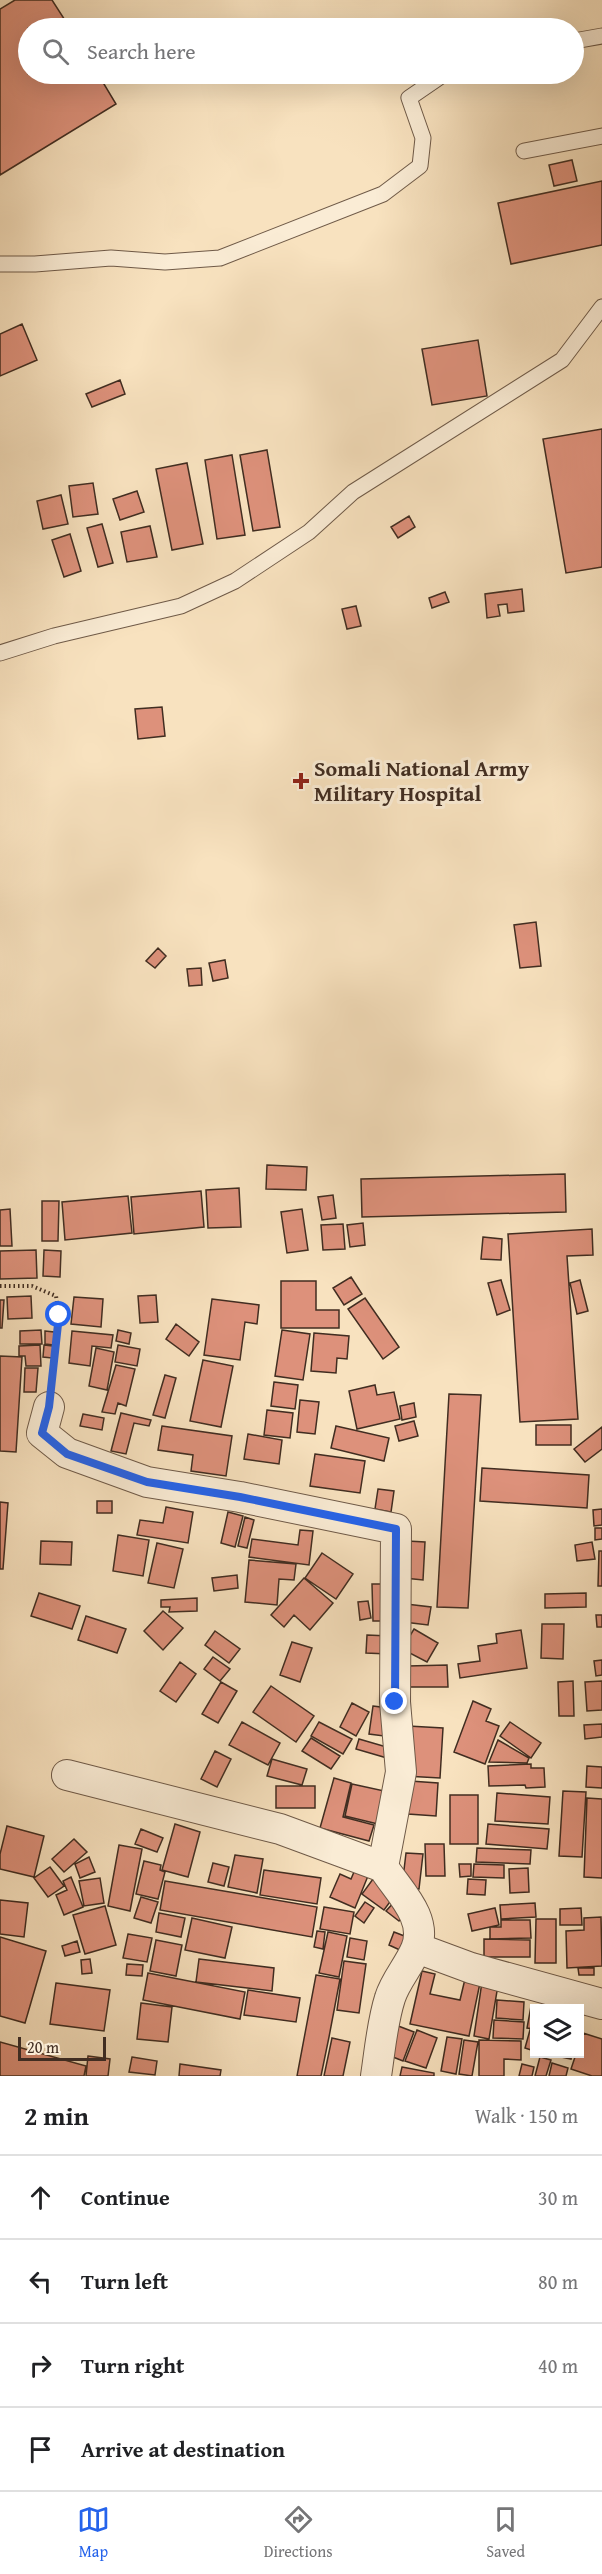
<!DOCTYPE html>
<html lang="en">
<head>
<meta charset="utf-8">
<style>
	:root { --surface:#fff; --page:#f2f2f2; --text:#202124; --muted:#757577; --line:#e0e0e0; --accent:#2563eb }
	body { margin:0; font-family:"Gentium Book Plus",serif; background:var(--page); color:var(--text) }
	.controls { position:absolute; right:18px; bottom:18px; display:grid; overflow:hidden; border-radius:0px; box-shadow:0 6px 24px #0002 }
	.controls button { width:54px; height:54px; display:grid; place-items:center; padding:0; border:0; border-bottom:2px solid var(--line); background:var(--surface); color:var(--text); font:30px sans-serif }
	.scale { position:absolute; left:18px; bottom:15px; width:88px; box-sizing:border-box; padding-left:6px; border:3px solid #412d21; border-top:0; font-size:16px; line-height:21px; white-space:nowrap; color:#412d21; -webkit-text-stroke:4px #faecd5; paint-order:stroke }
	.stop { position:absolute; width:18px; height:18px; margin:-14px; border:4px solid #2563eb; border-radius:50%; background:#fff }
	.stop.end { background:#2563eb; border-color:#fff; box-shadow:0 2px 6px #0008 }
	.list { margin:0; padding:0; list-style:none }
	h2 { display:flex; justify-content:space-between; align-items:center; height:78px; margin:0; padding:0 24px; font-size:26px }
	h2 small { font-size:20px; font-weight:400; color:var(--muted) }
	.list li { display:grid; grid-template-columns:39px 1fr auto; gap:18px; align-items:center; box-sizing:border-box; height:84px; padding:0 24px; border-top:2px solid var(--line) }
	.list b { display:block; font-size:22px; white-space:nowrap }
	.list em { font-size:20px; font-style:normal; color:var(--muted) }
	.icon { flex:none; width:33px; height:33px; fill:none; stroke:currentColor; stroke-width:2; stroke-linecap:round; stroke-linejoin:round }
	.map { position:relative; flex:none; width:602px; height:2076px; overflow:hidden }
	.search { position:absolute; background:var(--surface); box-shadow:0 6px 24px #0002; left:18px; right:18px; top:18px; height:66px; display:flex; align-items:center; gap:15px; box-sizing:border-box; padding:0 21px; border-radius:33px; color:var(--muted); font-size:22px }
	.sheet { height:414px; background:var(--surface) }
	nav { display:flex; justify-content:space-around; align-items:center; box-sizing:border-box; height:84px; border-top:2px solid var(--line); background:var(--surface); font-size:16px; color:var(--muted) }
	nav a { display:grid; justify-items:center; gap:3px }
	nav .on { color:var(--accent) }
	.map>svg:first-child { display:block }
	.building { fill:#dd917b; stroke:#412d21; stroke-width:1.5 }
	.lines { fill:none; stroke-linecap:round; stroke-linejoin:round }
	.lane-casing { stroke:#6f5a48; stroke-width:17 }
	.street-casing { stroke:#6f5a48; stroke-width:32 }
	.path { stroke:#412d21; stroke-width:4; stroke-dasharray:1.5 3; stroke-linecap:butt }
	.lane { stroke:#faecd5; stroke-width:15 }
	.street { stroke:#faecd5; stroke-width:30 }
	.route { stroke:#2563eb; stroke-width:8 }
	.poi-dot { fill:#8f2418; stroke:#faecd5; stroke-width:2 }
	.labels { text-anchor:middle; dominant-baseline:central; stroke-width:6; stroke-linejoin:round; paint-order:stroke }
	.poi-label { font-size:22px; font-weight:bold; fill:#412d21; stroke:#faecd5; text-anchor:start }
</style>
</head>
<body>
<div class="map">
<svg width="602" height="2076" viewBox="0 0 602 2076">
	<rect width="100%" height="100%" fill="#f8e2bf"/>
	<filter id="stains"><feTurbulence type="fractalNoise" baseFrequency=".00333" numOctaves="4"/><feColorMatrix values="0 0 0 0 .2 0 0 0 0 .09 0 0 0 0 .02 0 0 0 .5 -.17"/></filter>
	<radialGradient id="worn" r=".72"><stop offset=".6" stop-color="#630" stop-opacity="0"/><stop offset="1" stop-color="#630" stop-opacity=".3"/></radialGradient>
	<path class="building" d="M 15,0 L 52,0 L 70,28 L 28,28 L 28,74 L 98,74 L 116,104 L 0,175 L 0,9 Z
		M 572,160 L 577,181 L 554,186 L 549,165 Z
		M 602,181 L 602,245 L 511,264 L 498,203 Z
		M 22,324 L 37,360 L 0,376 L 0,334 Z
		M 478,340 L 487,396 L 432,405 L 422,349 Z
		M 120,380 L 125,394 L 92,407 L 86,394 Z
		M 602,429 L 602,567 L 566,573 L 543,439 Z
		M 267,450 L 280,527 L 253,531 L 240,455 Z
		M 232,455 L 245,535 L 217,539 L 205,460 Z
		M 187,463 L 203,544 L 172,550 L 156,469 Z
		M 93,483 L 98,514 L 73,517 L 69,486 Z
		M 137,491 L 144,512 L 120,520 L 113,499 Z
		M 61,495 L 68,524 L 43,529 L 37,501 Z
		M 409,516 L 415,527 L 398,538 L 391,527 Z
		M 102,524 L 113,563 L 98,567 L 87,528 Z
		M 150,526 L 157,557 L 127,562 L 121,532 Z
		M 70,534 L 81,571 L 64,577 L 52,540 Z
		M 522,589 L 524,611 L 508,613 L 507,604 L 498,605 L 500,616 L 487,618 L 485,594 Z
		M 445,592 L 449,602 L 432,608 L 429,598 Z
		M 356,606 L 361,626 L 347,629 L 342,609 Z
		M 162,707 L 165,736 L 138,739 L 135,709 Z
		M 536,922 L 541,966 L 520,968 L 514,925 Z
		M 158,948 L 166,956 L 155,968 L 146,961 Z
		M 225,960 L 228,978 L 213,981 L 209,963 Z
		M 201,968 L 202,985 L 189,986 L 187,969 Z
		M 267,1165 L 307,1167 L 306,1190 L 266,1189 Z
		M 565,1174 L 566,1212 L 362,1217 L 361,1179 Z
		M 239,1188 L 241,1227 L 208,1228 L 206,1190 Z
		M 201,1191 L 204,1227 L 134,1234 L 131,1197 Z
		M 333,1195 L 336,1218 L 322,1220 L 318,1197 Z
		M 128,1196 L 132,1233 L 65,1240 L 62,1202 Z
		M 42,1201 L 59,1201 L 58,1241 L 42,1241 Z
		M 10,1209 L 12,1246 L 0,1246 L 0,1210 Z
		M 302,1209 L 308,1250 L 287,1253 L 281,1212 Z
		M 363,1223 L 365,1245 L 350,1247 L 347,1225 Z
		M 343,1224 L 345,1249 L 323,1250 L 321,1225 Z
		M 592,1229 L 593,1255 L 567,1256 L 578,1419 L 520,1422 L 508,1234 Z
		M 483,1237 L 502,1239 L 501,1260 L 481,1259 Z
		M 36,1250 L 37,1278 L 0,1279 L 0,1251 Z
		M 44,1250 L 61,1251 L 60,1277 L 43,1276 Z
		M 351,1277 L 362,1294 L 344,1305 L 333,1288 Z
		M 501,1280 L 510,1310 L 497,1315 L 488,1283 Z
		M 580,1280 L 588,1311 L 577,1314 L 570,1283 Z
		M 281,1281 L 316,1281 L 316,1310 L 339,1310 L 339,1328 L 281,1328 Z
		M 156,1295 L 158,1322 L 140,1323 L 138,1296 Z
		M 31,1296 L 32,1318 L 8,1319 L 7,1297 Z
		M 74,1297 L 103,1299 L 101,1327 L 71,1324 Z
		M 365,1298 L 399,1347 L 383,1359 L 348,1309 Z
		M 212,1299 L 259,1305 L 257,1324 L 245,1322 L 240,1360 L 204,1355 Z
		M 0,1300 L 4,1300 L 2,1328 L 0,1328 Z
		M 176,1324 L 199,1342 L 189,1356 L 166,1339 Z
		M 41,1330 L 42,1344 L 20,1344 L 20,1331 Z
		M 118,1330 L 131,1333 L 129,1344 L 116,1341 Z
		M 282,1330 L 310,1334 L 303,1380 L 275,1376 Z
		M 45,1331 L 54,1332 L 54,1345 L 45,1344 Z
		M 72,1331 L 113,1335 L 111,1348 L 92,1346 L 90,1366 L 69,1363 Z
		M 314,1333 L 349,1336 L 347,1359 L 337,1358 L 336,1373 L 311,1371 Z
		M 40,1345 L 41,1366 L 26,1366 L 25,1356 L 19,1356 L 19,1346 Z
		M 44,1345 L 53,1346 L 52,1358 L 43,1357 Z
		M 118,1345 L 140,1349 L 137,1366 L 115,1362 Z
		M 96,1348 L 114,1352 L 107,1390 L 89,1386 Z
		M 0,1356 L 22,1357 L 16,1452 L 0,1451 Z
		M 203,1360 L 233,1366 L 221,1427 L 190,1421 Z
		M 116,1365 L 135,1369 L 126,1406 L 118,1403 L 115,1414 L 102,1412 Z
		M 25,1368 L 38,1368 L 36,1392 L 24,1392 Z
		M 165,1375 L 176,1378 L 165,1418 L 153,1415 Z
		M 274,1382 L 298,1385 L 295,1409 L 271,1406 Z
		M 375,1385 L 377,1395 L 394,1392 L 400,1419 L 357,1429 L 349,1391 Z
		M 449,1394 L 481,1395 L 468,1608 L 437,1607 Z
		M 300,1400 L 319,1402 L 315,1434 L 297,1432 Z
		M 414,1403 L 416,1417 L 402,1420 L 400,1406 Z
		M 267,1410 L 293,1413 L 290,1438 L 264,1435 Z
		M 121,1413 L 151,1420 L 149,1426 L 134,1423 L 126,1454 L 111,1451 Z
		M 83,1414 L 104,1418 L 102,1430 L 80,1426 Z
		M 414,1421 L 418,1436 L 399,1441 L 395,1426 Z
		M 536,1425 L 571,1425 L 571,1445 L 536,1445 Z
		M 162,1426 L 232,1436 L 226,1476 L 191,1471 L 193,1455 L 158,1450 Z
		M 336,1426 L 389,1438 L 384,1461 L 331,1448 Z
		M 602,1427 L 602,1449 L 585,1462 L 574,1449 Z
		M 248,1434 L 282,1440 L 279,1464 L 244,1459 Z
		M 315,1454 L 365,1461 L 360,1493 L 310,1486 Z
		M 482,1468 L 589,1475 L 587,1508 L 480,1501 Z
		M 378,1489 L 394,1491 L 391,1512 L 375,1509 Z
		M 97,1501 L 112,1501 L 112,1513 L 97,1513 Z
		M 0,1502 L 8,1503 L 3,1569 L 0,1569 Z
		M 166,1507 L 193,1512 L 188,1543 L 137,1535 L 140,1520 L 163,1523 Z
		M 602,1509 L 602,1525 L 594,1526 L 593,1510 Z
		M 228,1512 L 243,1516 L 235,1547 L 221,1543 Z
		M 245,1517 L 254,1520 L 247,1548 L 238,1546 Z
		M 595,1528 L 602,1528 L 602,1539 L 595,1540 Z
		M 300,1530 L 313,1531 L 309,1565 L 249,1557 L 252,1539 L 298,1545 Z
		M 118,1535 L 149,1540 L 143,1576 L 113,1571 Z
		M 41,1541 L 72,1542 L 71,1565 L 40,1564 Z
		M 407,1541 L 425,1542 L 423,1580 L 404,1578 Z
		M 592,1542 L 595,1559 L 577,1561 L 575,1545 Z
		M 157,1543 L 183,1549 L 174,1588 L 148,1583 Z
		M 599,1551 L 602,1551 L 602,1586 L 598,1586 Z
		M 322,1553 L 353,1574 L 336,1599 L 305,1578 Z
		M 249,1560 L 296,1564 L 294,1580 L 279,1579 L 277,1605 L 245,1602 Z
		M 237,1575 L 238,1588 L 214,1591 L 212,1578 Z
		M 304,1578 L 333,1603 L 310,1630 L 294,1615 L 284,1627 L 271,1615 Z
		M 372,1584 L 387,1584 L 387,1621 L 373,1621 Z
		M 39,1593 L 80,1606 L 72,1629 L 31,1616 Z
		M 586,1593 L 586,1607 L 545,1608 L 545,1594 Z
		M 197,1598 L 197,1611 L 169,1612 L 170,1607 L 161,1607 L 161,1600 Z
		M 368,1601 L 371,1618 L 360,1620 L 358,1602 Z
		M 406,1604 L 431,1607 L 428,1625 L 404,1622 Z
		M 163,1611 L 183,1628 L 163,1650 L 144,1631 Z
		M 596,1615 L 602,1615 L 602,1627 L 597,1627 Z
		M 86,1616 L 126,1629 L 117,1653 L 78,1640 Z
		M 542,1624 L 564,1624 L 563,1659 L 541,1658 Z
		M 414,1629 L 438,1643 L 427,1662 L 402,1649 Z
		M 521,1630 L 527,1668 L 460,1678 L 458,1664 L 480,1661 L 478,1646 L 497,1643 L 496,1634 Z
		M 215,1631 L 240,1649 L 229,1663 L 205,1645 Z
		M 367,1635 L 389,1636 L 388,1654 L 366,1653 Z
		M 292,1642 L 312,1648 L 300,1682 L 280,1675 Z
		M 213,1657 L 230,1669 L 220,1681 L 204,1669 Z
		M 602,1660 L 602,1675 L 596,1676 L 594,1661 Z
		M 180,1662 L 196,1674 L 176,1702 L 160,1691 Z
		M 447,1665 L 448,1687 L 408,1687 L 408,1666 Z
		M 573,1681 L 574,1716 L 559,1716 L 558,1682 Z
		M 602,1681 L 602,1710 L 587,1711 L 585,1682 Z
		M 221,1682 L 237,1691 L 218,1723 L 202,1714 Z
		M 271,1686 L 314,1716 L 296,1742 L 253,1712 Z
		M 473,1701 L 491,1709 L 486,1721 L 499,1726 L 485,1764 L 454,1752 Z
		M 352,1703 L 369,1712 L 356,1736 L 340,1727 Z
		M 373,1706 L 388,1708 L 384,1736 L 369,1734 Z
		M 242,1722 L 280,1743 L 268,1765 L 229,1745 Z
		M 319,1722 L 352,1739 L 343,1754 L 311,1736 Z
		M 510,1722 L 541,1743 L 531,1758 L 500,1736 Z
		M 602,1724 L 602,1737 L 585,1739 L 584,1725 Z
		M 408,1726 L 443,1728 L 440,1778 L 405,1776 Z
		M 311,1738 L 340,1756 L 331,1769 L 302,1751 Z
		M 359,1739 L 390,1748 L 387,1758 L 356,1749 Z
		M 498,1740 L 529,1758 L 527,1763 L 489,1762 Z
		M 215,1751 L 231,1759 L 217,1787 L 201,1779 Z
		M 272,1759 L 307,1769 L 302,1785 L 267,1776 Z
		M 531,1764 L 531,1768 L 544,1768 L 545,1787 L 526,1788 L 525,1785 L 489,1786 L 488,1766 Z
		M 587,1766 L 602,1767 L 602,1788 L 586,1787 Z
		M 334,1778 L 351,1783 L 343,1817 L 374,1825 L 369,1841 L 320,1828 Z
		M 410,1781 L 438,1783 L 436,1816 L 408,1814 Z
		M 352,1784 L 389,1792 L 382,1825 L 345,1816 Z
		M 276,1786 L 315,1786 L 315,1808 L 276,1808 Z
		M 563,1791 L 586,1792 L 582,1857 L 559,1856 Z
		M 497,1793 L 550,1797 L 548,1824 L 495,1821 Z
		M 450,1795 L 478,1795 L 478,1844 L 450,1844 Z
		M 587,1798 L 602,1799 L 602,1878 L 584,1877 Z
		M 175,1824 L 200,1832 L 188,1877 L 162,1870 Z
		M 488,1824 L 549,1829 L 547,1849 L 486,1844 Z
		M 7,1826 L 44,1836 L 34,1877 L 0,1869 L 0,1854 Z
		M 141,1829 L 163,1838 L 157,1852 L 135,1844 Z
		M 74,1839 L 87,1852 L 64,1872 L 52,1859 Z
		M 425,1844 L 444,1844 L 445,1876 L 426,1876 Z
		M 119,1845 L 142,1849 L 130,1911 L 108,1906 Z
		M 477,1848 L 531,1850 L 530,1864 L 476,1862 Z
		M 406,1853 L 423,1854 L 419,1889 L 402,1887 Z
		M 235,1855 L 263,1859 L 257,1893 L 228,1887 Z
		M 89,1857 L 95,1872 L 80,1878 L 75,1864 Z
		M 144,1861 L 161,1865 L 160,1870 L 165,1872 L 158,1899 L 136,1894 Z
		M 213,1863 L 229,1867 L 224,1886 L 208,1882 Z
		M 459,1864 L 471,1864 L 471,1876 L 460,1877 Z
		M 474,1864 L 504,1865 L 504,1878 L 473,1877 Z
		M 357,1865 L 370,1871 L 355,1908 L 330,1897 L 340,1874 L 351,1879 Z
		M 50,1867 L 64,1886 L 48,1897 L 34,1878 Z
		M 528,1868 L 529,1892 L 510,1893 L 509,1869 Z
		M 264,1870 L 321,1878 L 317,1904 L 260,1895 Z
		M 71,1877 L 83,1907 L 64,1915 L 56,1895 L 67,1890 L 63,1881 Z
		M 100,1878 L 104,1903 L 84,1906 L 79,1881 Z
		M 373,1879 L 395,1895 L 384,1910 L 362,1894 Z
		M 468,1879 L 486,1880 L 485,1895 L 467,1894 Z
		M 165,1881 L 317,1907 L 312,1937 L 160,1910 Z
		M 141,1897 L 158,1902 L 151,1923 L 134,1918 Z
		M 397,1899 L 409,1909 L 399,1921 L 386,1911 Z
		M 0,1900 L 28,1903 L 24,1937 L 0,1934 Z
		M 365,1902 L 374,1908 L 364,1923 L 355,1916 Z
		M 535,1903 L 536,1917 L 501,1919 L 500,1905 Z
		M 105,1906 L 116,1945 L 85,1954 L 73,1915 Z
		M 324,1907 L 354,1912 L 350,1934 L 320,1929 Z
		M 495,1908 L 499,1925 L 472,1931 L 468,1914 Z
		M 581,1908 L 582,1925 L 560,1925 L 560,1909 Z
		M 159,1913 L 185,1918 L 181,1937 L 156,1932 Z
		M 601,1917 L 602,1966 L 567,1968 L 566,1931 L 584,1930 L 584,1918 Z
		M 192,1918 L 232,1927 L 225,1958 L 185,1950 Z
		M 536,1919 L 556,1919 L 556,1963 L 535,1963 Z
		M 501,1920 L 530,1920 L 531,1938 L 490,1939 L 490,1927 L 501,1927 Z
		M 317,1931 L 325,1932 L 323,1949 L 314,1947 Z
		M 328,1932 L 347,1936 L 339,1977 L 319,1973 Z
		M 394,1932 L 407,1937 L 402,1951 L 389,1945 Z
		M 128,1934 L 152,1938 L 147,1962 L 123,1958 Z
		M 0,1937 L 46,1951 L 25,2023 L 0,2016 Z
		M 350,1938 L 367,1941 L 364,1960 L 347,1957 Z
		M 484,1939 L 530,1940 L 530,1957 L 484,1957 Z
		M 156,1940 L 182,1945 L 176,1976 L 150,1971 Z
		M 77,1941 L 80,1952 L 65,1956 L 62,1946 Z
		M 90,1959 L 92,1973 L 82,1974 L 81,1960 Z
		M 199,1959 L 274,1968 L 272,1991 L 196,1982 Z
		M 344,1961 L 366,1964 L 359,2013 L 337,2010 Z
		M 127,1964 L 143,1965 L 142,1976 L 126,1975 Z
		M 578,1968 L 594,1968 L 594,1975 L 579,1975 Z
		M 422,1971 L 435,1974 L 430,1994 L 460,2000 L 465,1979 L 480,1983 L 469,2036 L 410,2024 Z
		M 148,1973 L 245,1992 L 240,2019 L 143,2000 Z
		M 316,1975 L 340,1979 L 329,2037 L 321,2076 L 297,2076 Z
		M 482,1982 L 498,1985 L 489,2039 L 474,2036 Z
		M 56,1983 L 110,1990 L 104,2031 L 50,2024 Z
		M 248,1990 L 300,1998 L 296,2022 L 244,2015 Z
		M 497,2000 L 524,2002 L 523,2020 L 496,2018 Z
		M 141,2003 L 172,2007 L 168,2042 L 137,2039 Z
		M 531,2006 L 547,2008 L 534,2008 L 534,2029 L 527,2028 Z
		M 494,2020 L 524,2022 L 523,2039 L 493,2038 Z
		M 393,2024 L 414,2032 L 403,2061 L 383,2053 Z
		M 417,2030 L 437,2038 L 426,2068 L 405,2061 Z
		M 530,2030 L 534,2031 L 534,2051 L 525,2048 Z
		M 583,2033 L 602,2039 L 602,2076 L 592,2076 L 571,2069 L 576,2054 L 580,2054 Z
		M 447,2037 L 462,2039 L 456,2074 L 441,2071 Z
		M 332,2038 L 350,2042 L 343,2076 L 324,2076 Z
		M 464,2040 L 478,2042 L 472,2076 L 459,2074 Z
		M 479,2040 L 521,2041 L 521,2060 L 504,2059 L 504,2076 L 479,2076 Z
		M 0,2042 L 86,2066 L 84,2076 L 0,2076 Z
		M 547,2054 L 572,2054 L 571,2059 Z
		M 88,2056 L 110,2059 L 108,2076 L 86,2076 Z
		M 132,2057 L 157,2061 L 155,2075 L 129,2072 Z
		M 540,2057 L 551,2060 L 546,2076 L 535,2076 Z
		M 552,2063 L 568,2068 L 566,2076 L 549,2076 Z
		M 180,2064 L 221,2070 L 220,2076 L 179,2076 Z
		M 522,2064 L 534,2067 L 532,2076 L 519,2076 Z
		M 402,2067 L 434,2073 L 434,2076 L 400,2076 Z"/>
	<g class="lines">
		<g class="lane-casing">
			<path id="lane" d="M 574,41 L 602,36
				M 524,151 L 602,136
				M 0,264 L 35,264 L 111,258 L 165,262 L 220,258 L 383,194 L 420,166 L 423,138 L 409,98 L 444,74
				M 0,653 L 54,636 L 181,606 L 235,581 L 309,532 L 353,492 L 562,360 L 602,307"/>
		</g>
		<g class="street-casing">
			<path id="street" d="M 49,1407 L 42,1433 L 67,1453 L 147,1482 L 240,1497 L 396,1529 L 395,1702 L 401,1772 L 383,1867 C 398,1891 429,1918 416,1949 C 409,1966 395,1981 390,1998 C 382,2023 380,2050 376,2076
				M 67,1775 L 280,1829 L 383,1867
				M 417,1948 L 471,1968 L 602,2004"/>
		</g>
		<path class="path" d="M 0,1286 L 32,1286 L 56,1296 L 59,1315 L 52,1379"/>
		<use href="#lane" class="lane"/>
		<use href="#street" class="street"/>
	</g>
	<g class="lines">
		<path class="route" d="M 59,1315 L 49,1407 L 42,1433 L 67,1454 L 147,1482 L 240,1497 L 396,1529 L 395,1702"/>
	</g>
	<path class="poi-dot" d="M298 772h6v6h6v6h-6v6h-6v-6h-6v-6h6z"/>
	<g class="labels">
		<g class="poi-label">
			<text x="314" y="768">Somali National Army<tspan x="314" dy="25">Military Hospital</tspan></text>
		</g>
	</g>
	<rect width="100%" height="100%" filter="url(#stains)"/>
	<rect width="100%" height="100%" fill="url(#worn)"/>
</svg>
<div class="controls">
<button><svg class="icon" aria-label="layers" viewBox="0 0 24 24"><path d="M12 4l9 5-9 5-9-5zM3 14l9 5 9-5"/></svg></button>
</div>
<div class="scale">20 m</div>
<div class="stop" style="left:59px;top:1315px"></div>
<div class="stop end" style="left:395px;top:1702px"></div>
<div class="search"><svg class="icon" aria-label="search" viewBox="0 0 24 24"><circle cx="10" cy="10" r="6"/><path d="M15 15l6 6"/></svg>Search here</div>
</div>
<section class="sheet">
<h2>2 min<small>Walk · 150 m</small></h2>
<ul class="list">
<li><svg class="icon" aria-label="ahead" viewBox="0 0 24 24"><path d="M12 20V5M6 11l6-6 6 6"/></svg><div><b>Continue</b></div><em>30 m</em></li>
<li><svg class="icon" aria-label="left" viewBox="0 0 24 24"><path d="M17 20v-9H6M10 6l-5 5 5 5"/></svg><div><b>Turn left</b></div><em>80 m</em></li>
<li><svg class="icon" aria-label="right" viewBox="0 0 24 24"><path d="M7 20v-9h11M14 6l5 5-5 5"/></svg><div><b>Turn right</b></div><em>40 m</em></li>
<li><svg class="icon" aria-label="arrive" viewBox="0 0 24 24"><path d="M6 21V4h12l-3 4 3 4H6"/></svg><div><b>Arrive at destination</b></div></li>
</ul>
</section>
<nav>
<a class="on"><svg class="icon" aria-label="map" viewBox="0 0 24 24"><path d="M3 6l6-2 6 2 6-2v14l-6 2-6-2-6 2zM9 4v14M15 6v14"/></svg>Map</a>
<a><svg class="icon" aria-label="directions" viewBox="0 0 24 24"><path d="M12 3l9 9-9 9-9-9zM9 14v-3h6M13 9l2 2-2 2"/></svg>Directions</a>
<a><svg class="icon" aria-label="saved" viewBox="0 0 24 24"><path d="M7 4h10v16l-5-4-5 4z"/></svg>Saved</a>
</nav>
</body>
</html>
